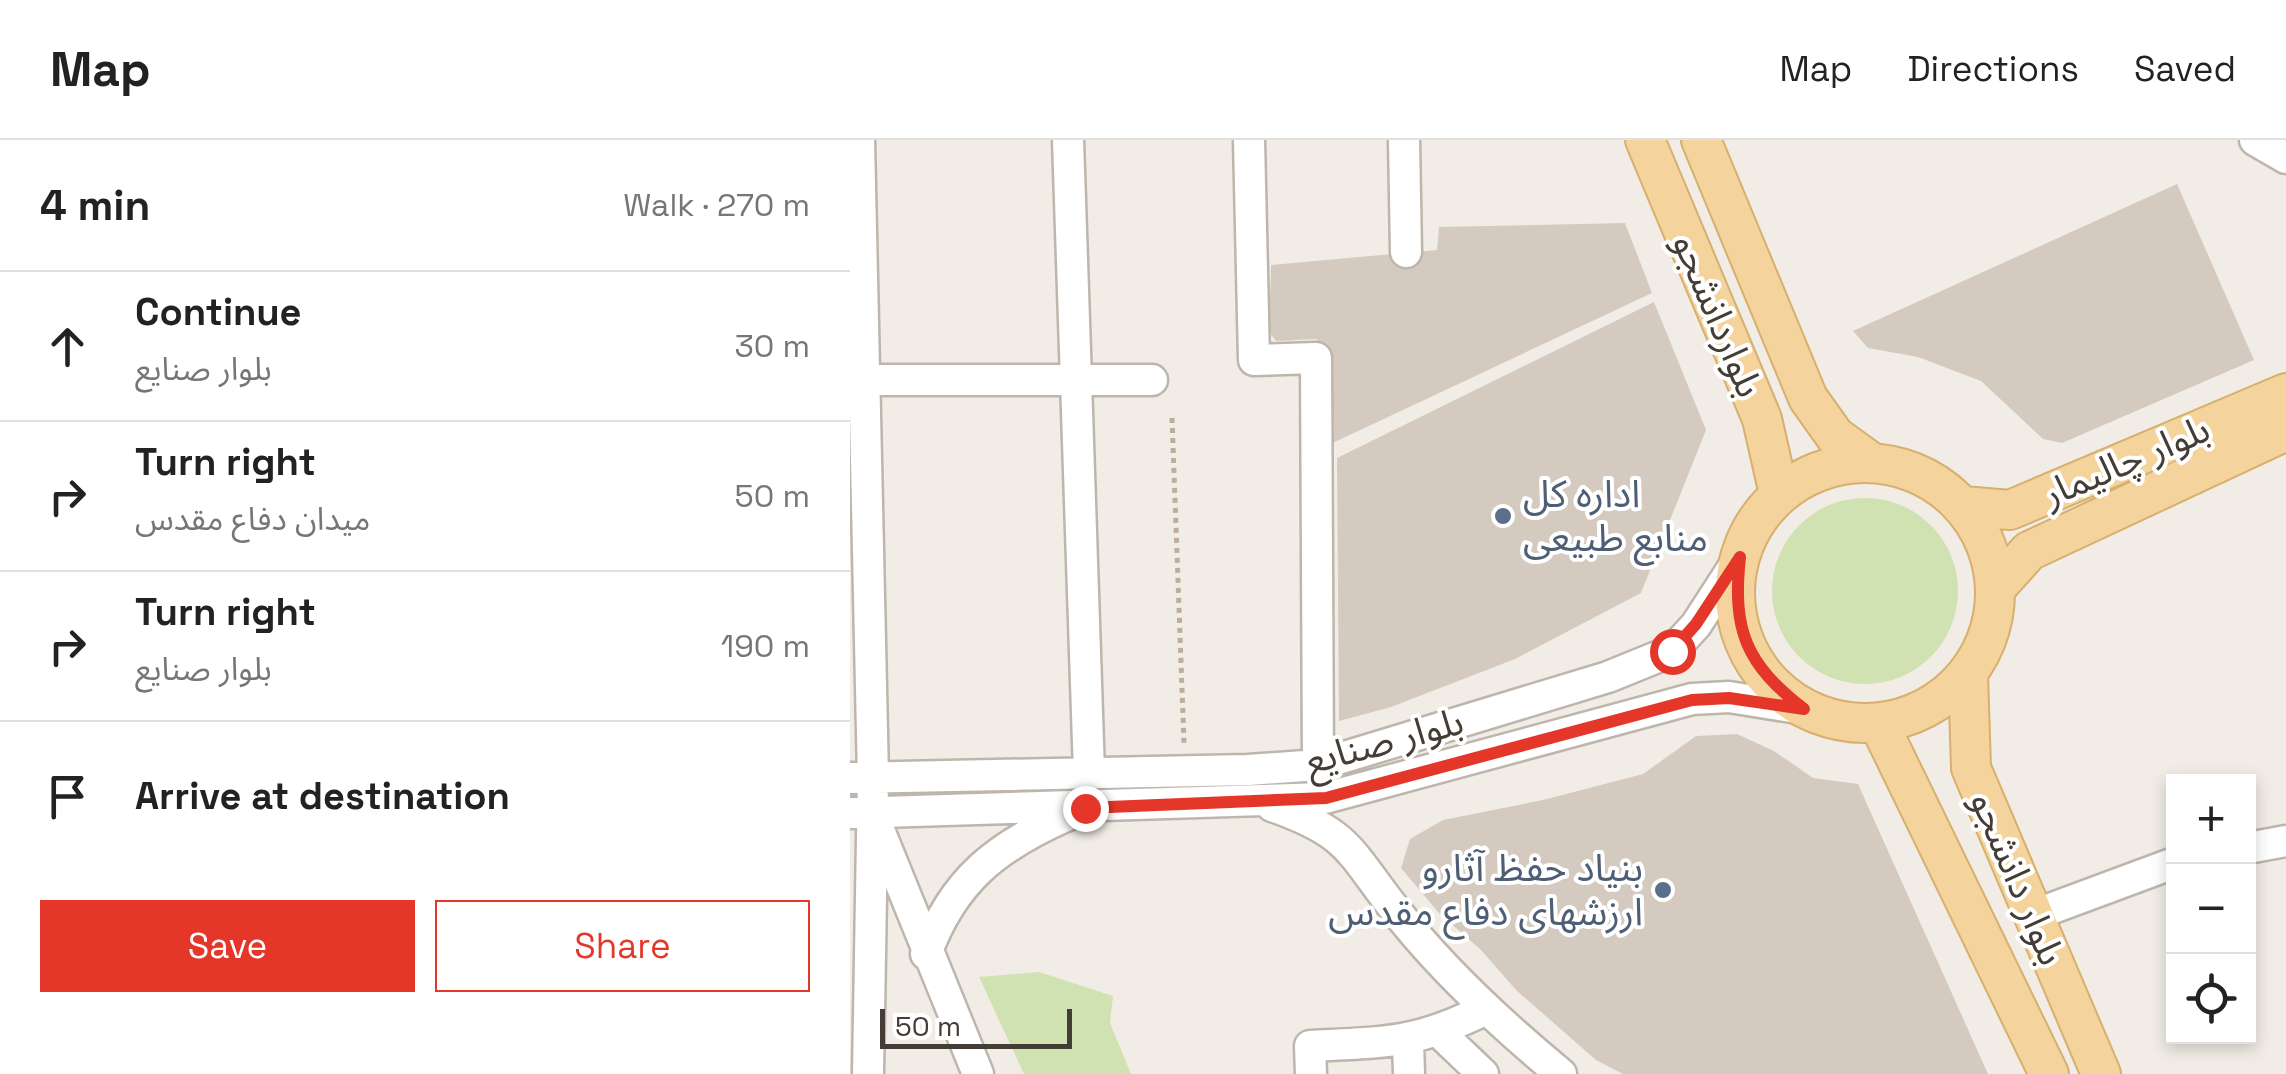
<!DOCTYPE html>
<html lang="en">
<head>
<meta charset="utf-8">
<style>
	:root { --surface:#fff; --page:#f2f2f2; --text:#222; --muted:#767676; --line:#e0e0e0; --accent:#e4372a }
	body { margin:0; font-family:"Space Grotesk","Noto Sans Arabic",sans-serif; background:var(--page); color:var(--text) }
	.controls { position:absolute; right:30px; bottom:30px; display:grid; overflow:hidden; border-radius:0px; box-shadow:0 5px 15px #0003 }
	.controls button { width:90px; height:90px; display:grid; place-items:center; padding:0; border:0; border-bottom:2px solid var(--line); background:var(--surface); color:var(--text); font:50px sans-serif }
	.scale { position:absolute; left:30px; bottom:25px; width:192px; box-sizing:border-box; padding-left:10px; border:5px solid #433d36; border-top:0; font-size:28px; line-height:35px; white-space:nowrap; color:#433d36; -webkit-text-stroke:8px #fff; paint-order:stroke }
	.stop { position:absolute; width:30px; height:30px; margin:-22px; border:8px solid #e4372a; border-radius:50%; background:#fff }
	.stop.end { background:#e4372a; border-color:#fff; box-shadow:0 2px 10px #0008 }
	.list { margin:0; padding:0; list-style:none }
	h2 { display:flex; justify-content:space-between; align-items:center; height:130px; margin:0; padding:0 40px; font-size:42px }
	h2 small { font-size:32px; font-weight:400; color:var(--muted) }
	.list li { display:grid; grid-template-columns:65px 1fr auto; gap:30px; align-items:center; box-sizing:border-box; height:150px; padding:0 40px; border-top:2px solid var(--line) }
	.list b { display:block; font-size:38px; white-space:nowrap }
	.list p { margin:0; font-size:32px; white-space:nowrap; color:var(--muted) }
	.list em { font-size:32px; font-style:normal; color:var(--muted) }
	.actions { display:flex; gap:20px; padding:30px 40px }
	.actions a { flex:1; padding:22px 0; border:2px solid var(--accent); border-radius:0px; text-align:center; font-size:35px; color:var(--accent) }
	.actions .main { background:var(--accent); color:#fff }
	.icon { flex:none; width:55px; height:55px; fill:none; stroke:currentColor; stroke-width:2; stroke-linecap:round; stroke-linejoin:round }
	.map { position:relative; flex:none; width:1436px; height:934px; overflow:hidden }
	header { display:flex; align-items:center; gap:60px; box-sizing:border-box; height:140px; padding:0 50px; background:var(--surface); border-bottom:2px solid var(--line) }
	header strong { font-size:48px }
	nav { display:flex; gap:55px; margin-inline-start:auto; font-size:35px }
	main { display:flex }
	aside { flex:1; background:var(--surface) }
	.map>svg:first-child { display:block }
	.green { fill:#d0e1b2 }
	.building { fill:#d4cabf }
	.lines { fill:none; stroke-linecap:round; stroke-linejoin:round }
	.minor-casing { stroke:#beb6ac; stroke-width:35 }
	.major-casing { stroke:#d7af6e; stroke-width:42 }
	.path { stroke:#bcae9c; stroke-width:5; stroke-dasharray:5 5; stroke-linecap:butt }
	.minor { stroke:#fff; stroke-width:30 }
	.major { stroke:#f4d49c; stroke-width:38 }
	.route { stroke:#e4372a; stroke-width:12 }
	.service-dot { fill:#5c6f8a; stroke:#fff; stroke-width:4 }
	.labels { text-anchor:middle; dominant-baseline:central; stroke-width:8; stroke-linejoin:round; paint-order:stroke }
	.street-label { font-size:38px; fill:#433d36; stroke:#fff }
	.service-label { font-size:38px; fill:#4e5e75; stroke:#fff; text-anchor:start }
</style>
</head>
<body>
<header>
<strong>Map</strong>
<nav><a>Map</a><a>Directions</a><a>Saved</a></nav>
</header>
<main>
<aside>
<h2>4 min<small>Walk · 270 m</small></h2>
<ul class="list">
<li><svg class="icon" aria-label="ahead" viewBox="0 0 24 24"><path d="M12 20V5M6 11l6-6 6 6"/></svg><div><b>Continue</b><p>بلوار صنایع</p></div><em>30 m</em></li>
<li><svg class="icon" aria-label="right" viewBox="0 0 24 24"><path d="M7 20v-9h11M14 6l5 5-5 5"/></svg><div><b>Turn right</b><p>میدان دفاع مقدس</p></div><em>50 m</em></li>
<li><svg class="icon" aria-label="right" viewBox="0 0 24 24"><path d="M7 20v-9h11M14 6l5 5-5 5"/></svg><div><b>Turn right</b><p>بلوار صنایع</p></div><em>190 m</em></li>
<li><svg class="icon" aria-label="arrive" viewBox="0 0 24 24"><path d="M6 21V4h12l-3 4 3 4H6"/></svg><div><b>Arrive at destination</b></div></li>
</ul>
<div class="actions"><a class="main">Save</a><a>Share</a></div>
</aside>
<div class="map">
<svg width="1436" height="934" viewBox="0 0 1436 934">
	<rect width="100%" height="100%" fill="#f1ede6"/>
	<path class="green" d="M922 451a93 93 0 1 1 186 0a93 93 0 1 1-186 0Z
		M 189,832 L 263,856 L 260,883 L 281,934 L 174,934 L 129,837 Z"/>
	<path class="building" d="M 1327,44 L 1404,220 L 1212,303 L 1193,299 L 1131,241 L 1068,217 L 1018,208 L 1003,191 Z
		M 775,83 L 802,153 L 474,307 L 467,199 L 426,201 L 419,192 L 421,125 L 587,110 L 589,87 Z
		M 804,162 L 856,290 L 791,453 L 665,519 L 541,567 L 489,581 L 487,318 Z
		M 887,594 L 924,611 L 963,638 L 1008,644 L 1138,934 L 773,934 L 746,920 L 666,850 L 631,810 L 589,773 L 551,728 L 560,699 L 593,680 L 693,660 L 793,634 L 846,596 Z"/>
	<g class="lines">
		<g class="minor-casing">
			<path id="minor" d="M 9,0 L 23,638 L 18,934
				M 218,0 L 239,633
				M 399,0 L 404,220 L 466,218 L 468,625
				M 554,0 L 556,112
				M 1405,0 L 1436,18
				M 0,240 L 302,240
				M 0,638 L 398,630 L 468,625 L 758,537 L 822,511 L 846,485 L 890,417
				M 422,666 C 502,694 499,712 547,772 C 594,832 653,886 711,934
				M 0,673 L 475,658 L 842,559 L 879,557 L 954,569
				M 29,690 L 128,934
				M 1398,708 L 1436,701
				M 1184,775 L 1324,723
				M 76,814 C 103,740 147,706 218,675
				M 589,892 L 633,934
				M 558,901 L 559,934
				M 461,934 L 460,906 C 537,902 566,904 636,869"/>
		</g>
		<g class="major-casing">
			<path id="major" d="M 795,0 L 912,279 L 929,354
				M 851,0 L 958,258 L 985,296 L 1021,322
				M885 453a130 130 0 1 1 260 0a130 130 0 1 1-260 0Z
				M 1113,366 L 1160,370 L 1436,253
				M 1145,449 L 1179,411 L 1436,291
				M 1118,534 L 1121,628 L 1251,934
				M 1029,584 L 1199,934"/>
		</g>
		<path class="path" d="M 322,278 L 334,603"/>
		<use href="#minor" class="minor"/>
		<use href="#major" class="major"/>
	</g>
	<g class="lines">
		<path class="route" d="M 235,668 L 476,658 L 842,560 L 879,558 L 954,569 C 896,524 882,491 890,417 L 846,484 L 822,511"/>
	</g>
	<g class="service-dot">
		<circle cx="653" cy="376" r="10"/>
		<circle cx="813" cy="750" r="10"/>
	</g>
	<g class="labels">
		<g class="street-label">
			<text transform="translate(868 175) rotate(67)">بلواردانشجو</text>
			<text transform="translate(1276 321) rotate(-23)">بلوار چالیمار</text>
			<text transform="translate(534 601) rotate(-15)">بلوار صنایع</text>
			<text transform="translate(1168 738) rotate(67)">بلوار دانشجو</text>
		</g>
		<g class="service-label">
			<text x="673" y="354">اداره کل<tspan x="673" dy="44">منابع طبیعی</tspan></text>
			<text x="793" y="728" text-anchor="end">بنیاد حفظ آثارو<tspan x="793" dy="44">ارزشهای دفاع مقدس</tspan></text>
		</g>
	</g>
</svg>
<div class="controls">
<button>+</button>
<button>−</button>
<button><svg class="icon" aria-label="locate" viewBox="0 0 24 24"><circle cx="12" cy="12" r="6"/><path d="M12 2v4M12 18v4M2 12h4M18 12h4"/></svg></button>
</div>
<div class="scale">50 m</div>
<div class="stop" style="left:822px;top:511px"></div>
<div class="stop end" style="left:235px;top:668px"></div>
</div>
</main>
</body>
</html>
